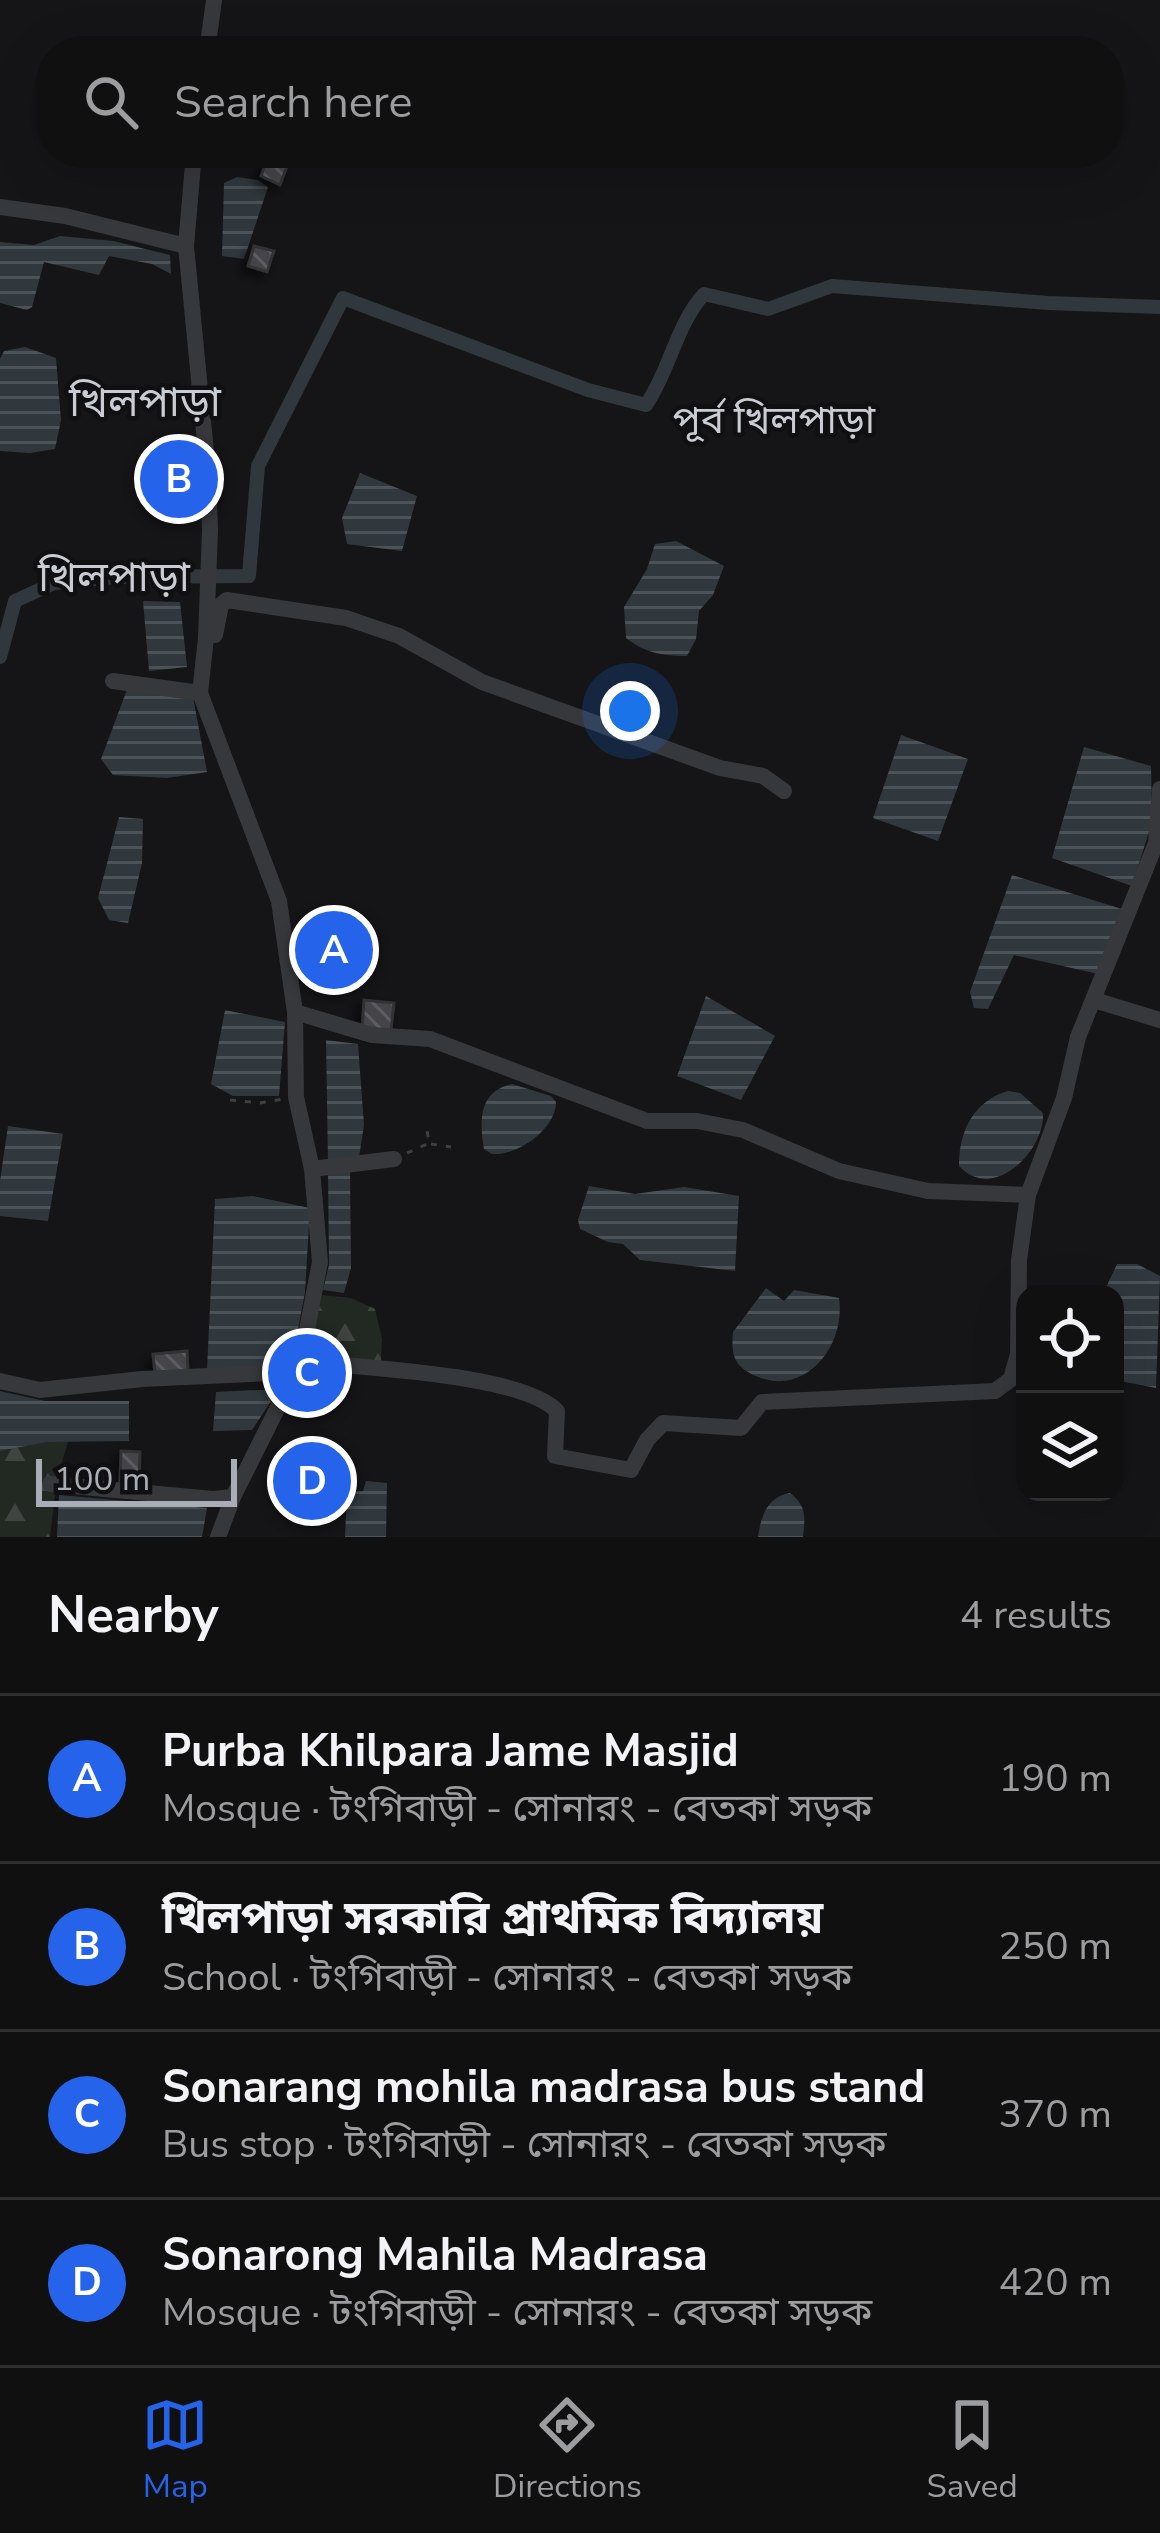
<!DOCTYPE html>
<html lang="en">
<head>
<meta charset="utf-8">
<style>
	:root { --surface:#101011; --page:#1e1e1f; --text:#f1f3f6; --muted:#9c9d9f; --line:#303031; --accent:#2563eb }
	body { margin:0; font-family:"Nunito Sans","Noto Sans Bengali",sans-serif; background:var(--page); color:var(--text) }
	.controls { position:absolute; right:36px; bottom:36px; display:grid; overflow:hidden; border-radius:24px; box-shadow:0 12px 48px #0002 }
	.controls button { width:108px; height:108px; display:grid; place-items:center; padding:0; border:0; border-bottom:3px solid var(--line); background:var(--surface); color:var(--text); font:60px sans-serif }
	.scale { position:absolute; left:36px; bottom:30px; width:201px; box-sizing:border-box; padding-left:12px; border:6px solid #a9adb5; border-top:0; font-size:33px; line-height:42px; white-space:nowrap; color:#a9adb5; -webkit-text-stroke:9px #101012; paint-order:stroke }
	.you { position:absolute; left:630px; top:711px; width:42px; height:42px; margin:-30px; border:9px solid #fff; border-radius:50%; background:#1a73e8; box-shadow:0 0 0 18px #1a73e833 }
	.badge { display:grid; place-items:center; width:78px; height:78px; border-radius:50%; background:var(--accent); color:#fff; font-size:39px; font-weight:700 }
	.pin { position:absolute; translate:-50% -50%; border:6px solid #fff; box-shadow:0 3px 12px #0006 }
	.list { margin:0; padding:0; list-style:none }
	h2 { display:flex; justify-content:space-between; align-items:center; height:156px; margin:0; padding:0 48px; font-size:51px }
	h2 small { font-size:39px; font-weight:400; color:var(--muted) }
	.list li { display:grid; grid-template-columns:78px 1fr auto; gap:36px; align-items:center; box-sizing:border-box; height:168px; padding:0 48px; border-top:3px solid var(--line) }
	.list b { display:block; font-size:45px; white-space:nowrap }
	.list p { margin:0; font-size:39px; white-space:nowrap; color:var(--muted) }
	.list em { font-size:39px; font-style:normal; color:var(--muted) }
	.icon { flex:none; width:66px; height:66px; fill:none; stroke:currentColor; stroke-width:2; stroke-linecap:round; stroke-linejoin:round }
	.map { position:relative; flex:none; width:1160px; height:1537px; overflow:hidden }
	.search { position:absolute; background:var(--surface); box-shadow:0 12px 48px #0002; left:36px; right:36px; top:36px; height:132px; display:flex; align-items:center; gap:30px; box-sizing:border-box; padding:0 42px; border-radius:48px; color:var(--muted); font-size:45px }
	.sheet { height:828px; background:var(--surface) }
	nav { display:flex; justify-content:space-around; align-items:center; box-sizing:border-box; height:168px; border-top:3px solid var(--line); background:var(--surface); font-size:33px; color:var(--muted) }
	nav a { display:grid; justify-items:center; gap:6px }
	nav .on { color:var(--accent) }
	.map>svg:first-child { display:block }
	.forest { fill:url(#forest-firs) }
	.water { fill:url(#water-rules) }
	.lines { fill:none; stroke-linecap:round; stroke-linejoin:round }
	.canal { stroke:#30383e; stroke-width:14 }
	.building { fill:url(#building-back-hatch); stroke:#303033; stroke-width:3; filter:url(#shadow) }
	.path { stroke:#3d3f42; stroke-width:3; stroke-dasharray:6 9; stroke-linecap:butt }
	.minor { stroke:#37383b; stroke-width:16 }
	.labels { text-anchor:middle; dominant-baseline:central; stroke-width:9; stroke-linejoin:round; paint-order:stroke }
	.neighbourhood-label { font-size:39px; fill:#c9ccd2; stroke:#101012 }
	.quarter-label { font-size:42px; fill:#c9ccd2; stroke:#101012 }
</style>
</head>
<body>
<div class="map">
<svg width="1160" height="1537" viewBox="0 0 1160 1537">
	<defs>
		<pattern id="forest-firs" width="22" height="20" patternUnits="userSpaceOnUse" patternTransform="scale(3)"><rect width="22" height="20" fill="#222822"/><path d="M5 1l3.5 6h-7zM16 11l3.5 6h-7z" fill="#3f4440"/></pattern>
		<pattern id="water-rules" width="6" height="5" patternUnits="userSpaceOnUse" patternTransform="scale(3)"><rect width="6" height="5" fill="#30383e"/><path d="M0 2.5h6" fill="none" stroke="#4b5258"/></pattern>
		<pattern id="building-back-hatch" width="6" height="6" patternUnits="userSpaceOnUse" patternTransform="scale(3)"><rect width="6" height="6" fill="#444549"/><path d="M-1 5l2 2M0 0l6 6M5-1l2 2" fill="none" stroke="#5c5d61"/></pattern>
		<filter id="shadow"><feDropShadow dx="-5.5" dy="5.5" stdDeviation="6" flood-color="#0009"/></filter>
	</defs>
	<rect width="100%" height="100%" fill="#151517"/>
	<path class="forest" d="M 322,1295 L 351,1298 L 375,1309 L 382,1339 L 381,1361 L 308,1358 Z
		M 47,1442 L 68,1442 L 57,1478 L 50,1537 L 0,1537 L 0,1451 Z"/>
	<path class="water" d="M 237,177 L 258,180 L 268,187 L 244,259 L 222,256 L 224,183 Z
		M 60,236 L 113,241 L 170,255 L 171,274 L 152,264 L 109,256 L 99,275 L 44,262 L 32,307 L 27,310 L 0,303 L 0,242 L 34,245 Z
		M 25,347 L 56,358 L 61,420 L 55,449 L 30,453 L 0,451 L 0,359 L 4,351 Z
		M 360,473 L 417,496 L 402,551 L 347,544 L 342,518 Z
		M 676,541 L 724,566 L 713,595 L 699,611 L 696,639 L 687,656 C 663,656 645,653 626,638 L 624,607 L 647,569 L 655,544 Z
		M 143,601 L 180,602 L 187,667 L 149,671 Z
		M 128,687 L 193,697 L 207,772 L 167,778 L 113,775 L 101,759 Z
		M 901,735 L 968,759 L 938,841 L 873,818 Z
		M 1084,747 L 1151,766 L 1152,822 L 1132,886 L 1052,858 Z
		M 119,817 L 143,819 L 142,863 L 128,923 L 109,920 L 98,898 Z
		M 1012,875 L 1122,909 L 1103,975 L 1014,955 L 988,1009 L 974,1008 L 970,992 Z
		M 706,996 L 775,1036 L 741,1100 L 677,1076 Z
		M 225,1010 L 285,1022 L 279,1096 L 233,1096 L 211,1084 Z
		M 326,1040 L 358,1044 L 364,1125 L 359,1157 L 328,1162 Z
		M 512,1084 L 551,1096 L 556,1102 C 556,1129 518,1156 492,1154 L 484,1149 C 479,1120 479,1091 512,1084 Z
		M 1008,1091 L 1020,1093 L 1043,1113 C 1045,1151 993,1203 959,1166 C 959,1130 974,1101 1008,1091 Z
		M 8,1126 L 63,1134 L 48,1221 L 0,1216 L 0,1181 Z
		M 350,1170 L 351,1268 L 344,1293 L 323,1290 L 329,1265 L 328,1172 Z
		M 589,1186 L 635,1194 L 684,1187 L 739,1196 L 735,1271 L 640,1260 L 623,1244 L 608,1242 L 580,1229 L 578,1220 Z
		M 253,1196 L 310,1208 L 305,1292 L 291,1367 L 207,1370 L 215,1199 Z
		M 1117,1264 L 1137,1264 L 1160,1276 L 1156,1388 L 1115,1380 L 1115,1294 L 1103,1294 Z
		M 766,1288 L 784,1301 L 794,1290 L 839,1298 C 846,1346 805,1398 756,1376 C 734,1366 731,1356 733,1332 Z
		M 279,1389 L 252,1430 L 213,1431 L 216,1392 Z
		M 0,1391 L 45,1401 L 129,1401 L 129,1441 L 47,1442 L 0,1451 Z
		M 366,1481 L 387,1483 L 386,1537 L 345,1537 L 347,1492 L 363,1491 Z
		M 790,1493 C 807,1506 805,1517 803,1537 L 758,1537 C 761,1516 767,1497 790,1493 Z
		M 59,1495 L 207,1508 L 202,1537 L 57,1537 Z"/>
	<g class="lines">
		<path class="canal" d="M 0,657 L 15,601 L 54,583 L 114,577 L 249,576 L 258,466 L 343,298 L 588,390 L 646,405 C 670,370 676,325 704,294 L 768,309 L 832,286 L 1048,303 L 1160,307"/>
	</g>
	<path class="building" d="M 268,157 L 288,164 L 280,185 L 261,176 Z
		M 254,246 L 274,251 L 267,272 L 248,266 Z
		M 321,929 L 350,931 L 346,973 L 317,969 Z
		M 364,1000 L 394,1003 L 391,1031 L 362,1029 Z
		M 187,1351 L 188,1372 L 155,1375 L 153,1354 Z
		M 121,1451 L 140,1452 L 139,1482 L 120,1481 Z"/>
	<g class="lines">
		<path class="path" d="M 230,1100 L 260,1103 L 283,1099
			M 431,1144 L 451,1147
			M 407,1153 L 429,1143 L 427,1130"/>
		<path class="minor" d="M 207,51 L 214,0
			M 194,153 L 186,246 L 208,472 L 210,530 L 206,638 L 200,693 L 279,901 L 295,1012 L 296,1097 L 312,1169 L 320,1262 L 301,1361 L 233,1497 L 218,1537
			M 0,207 L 65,216 L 186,246
			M 215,635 L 221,605 L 227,600 L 346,618 L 399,636 L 482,682 L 720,768 L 763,776 L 784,791
			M 113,681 L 200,693
			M 1094,1000 L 1160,1020
			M 295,1012 L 372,1035 L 430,1039 L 647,1121 L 697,1121 L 743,1130 L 839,1171 L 928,1191 L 1028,1195
			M 312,1169 L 394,1159
			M 301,1361 C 358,1368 520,1373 557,1411 L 555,1456 L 631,1470 L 647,1440 L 663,1423 L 741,1428 L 762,1402 L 995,1391 L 1011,1379 L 1018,1354 L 1019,1260 L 1028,1195 L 1064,1098 L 1078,1037 L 1156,843 L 1160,789
			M 0,1381 L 40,1390 L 142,1379 L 294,1372
			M 50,1484 L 213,1499 L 233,1497"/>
	</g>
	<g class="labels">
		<g class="neighbourhood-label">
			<text x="774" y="420">পূর্ব খিলপাড়া</text>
		</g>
		<g class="quarter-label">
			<text x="145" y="402">খিলপাড়া</text>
			<text x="114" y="577">খিলপাড়া</text>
		</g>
	</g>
</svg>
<div class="controls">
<button><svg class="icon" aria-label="locate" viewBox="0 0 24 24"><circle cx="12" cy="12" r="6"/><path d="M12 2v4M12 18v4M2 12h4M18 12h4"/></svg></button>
<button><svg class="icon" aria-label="layers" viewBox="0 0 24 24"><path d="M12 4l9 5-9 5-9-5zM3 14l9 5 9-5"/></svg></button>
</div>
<div class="scale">100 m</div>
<div class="you"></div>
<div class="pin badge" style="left:334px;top:950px">A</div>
<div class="pin badge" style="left:179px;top:479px">B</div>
<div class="pin badge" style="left:307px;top:1373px">C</div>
<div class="pin badge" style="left:312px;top:1481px">D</div>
<div class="search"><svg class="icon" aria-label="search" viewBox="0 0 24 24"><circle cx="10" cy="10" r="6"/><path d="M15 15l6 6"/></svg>Search here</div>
</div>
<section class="sheet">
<h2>Nearby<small>4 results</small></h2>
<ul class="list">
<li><span class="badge">A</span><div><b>Purba Khilpara Jame Masjid</b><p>Mosque · টংগিবাড়ী - সোনারং - বেতকা সড়ক</p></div><em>190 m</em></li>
<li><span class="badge">B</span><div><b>খিলপাড়া সরকারি প্রাথমিক বিদ্যালয়</b><p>School · টংগিবাড়ী - সোনারং - বেতকা সড়ক</p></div><em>250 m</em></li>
<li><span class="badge">C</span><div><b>Sonarang mohila madrasa bus stand</b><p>Bus stop · টংগিবাড়ী - সোনারং - বেতকা সড়ক</p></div><em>370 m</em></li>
<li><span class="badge">D</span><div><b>Sonarong Mahila Madrasa</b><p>Mosque · টংগিবাড়ী - সোনারং - বেতকা সড়ক</p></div><em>420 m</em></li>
</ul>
</section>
<nav>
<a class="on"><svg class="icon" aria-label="map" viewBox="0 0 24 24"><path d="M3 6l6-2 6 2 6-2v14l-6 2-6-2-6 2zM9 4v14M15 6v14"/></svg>Map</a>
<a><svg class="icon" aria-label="directions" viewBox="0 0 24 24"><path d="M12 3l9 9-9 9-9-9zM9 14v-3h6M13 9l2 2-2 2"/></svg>Directions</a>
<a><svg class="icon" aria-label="saved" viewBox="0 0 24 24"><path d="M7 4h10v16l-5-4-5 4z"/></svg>Saved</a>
</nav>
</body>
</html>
